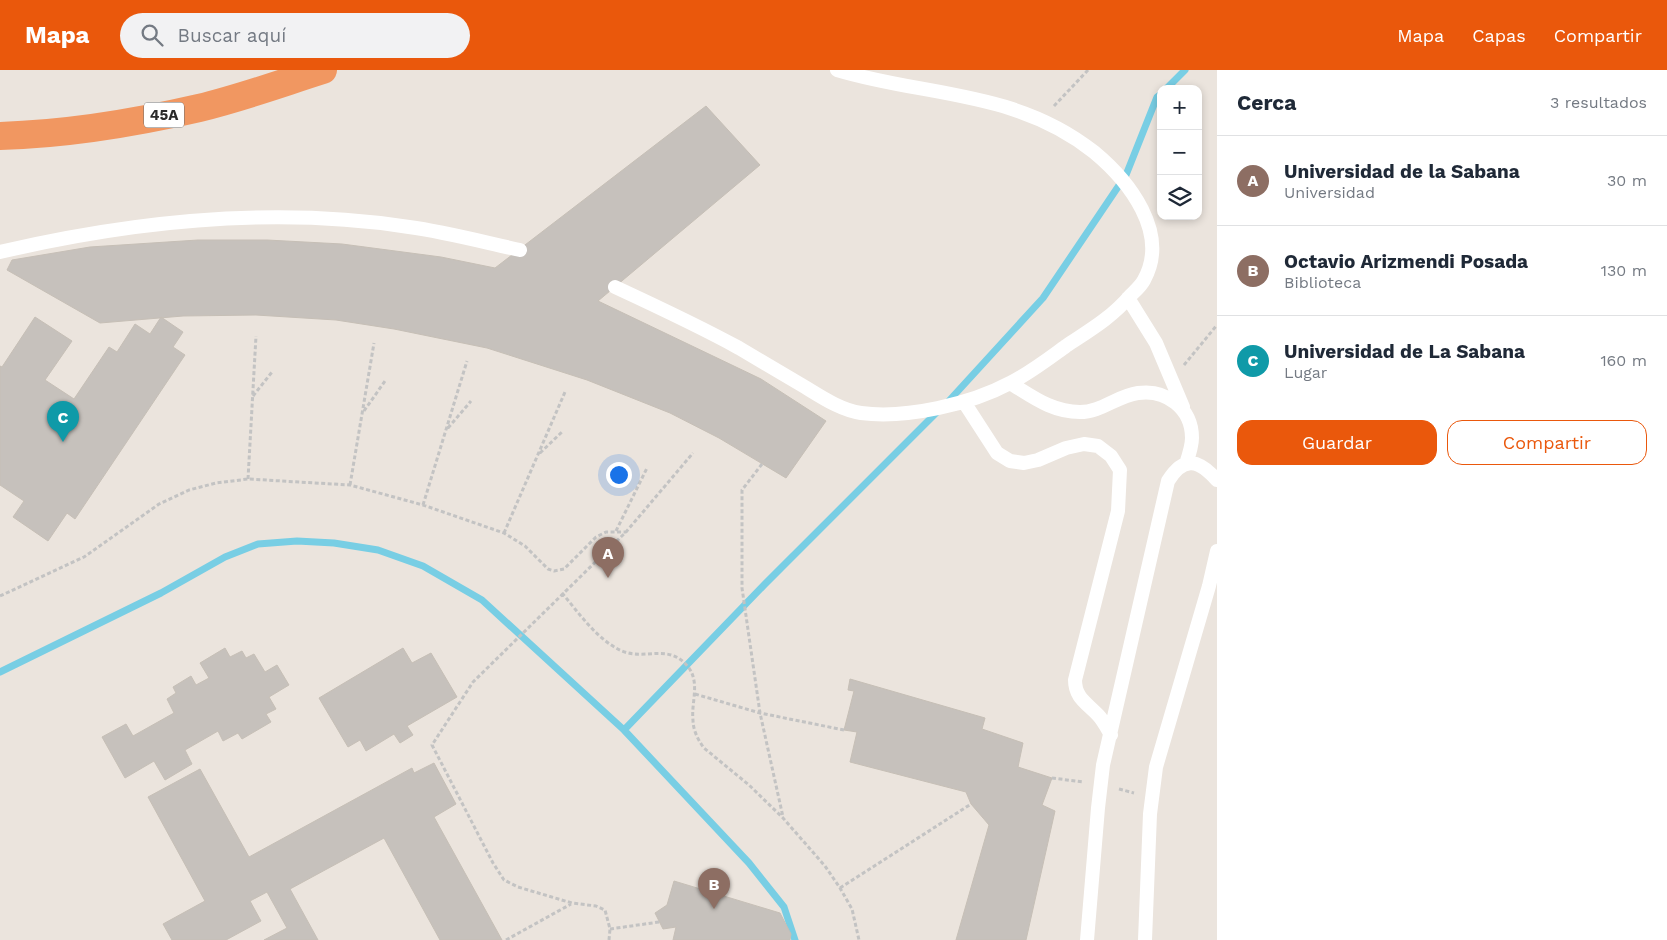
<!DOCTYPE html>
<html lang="es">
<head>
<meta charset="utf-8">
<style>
	:root { --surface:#fff; --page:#f2f2f3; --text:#1f2937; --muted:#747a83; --line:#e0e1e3; --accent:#ea580c }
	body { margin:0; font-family:"Work Sans",sans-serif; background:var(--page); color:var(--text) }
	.controls { position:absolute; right:15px; top:15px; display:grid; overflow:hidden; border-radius:10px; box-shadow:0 2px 8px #0003 }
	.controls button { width:45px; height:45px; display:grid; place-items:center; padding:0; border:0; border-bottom:1px solid var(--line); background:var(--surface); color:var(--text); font:25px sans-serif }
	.you { position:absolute; left:618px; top:404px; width:18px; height:18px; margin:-12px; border:4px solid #fff; border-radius:50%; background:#1a73e8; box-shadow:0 0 0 8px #1a73e833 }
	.badge { display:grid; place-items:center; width:32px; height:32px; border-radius:50%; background:var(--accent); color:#fff; font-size:16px; font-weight:700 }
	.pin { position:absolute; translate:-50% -41px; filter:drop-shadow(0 1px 2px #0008) }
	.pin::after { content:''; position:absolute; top:26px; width:18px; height:15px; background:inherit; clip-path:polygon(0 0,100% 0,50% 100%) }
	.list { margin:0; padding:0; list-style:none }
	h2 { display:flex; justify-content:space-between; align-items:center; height:65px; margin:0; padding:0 20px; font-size:21px }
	h2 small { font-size:16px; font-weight:400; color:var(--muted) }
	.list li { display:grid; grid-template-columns:32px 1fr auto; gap:15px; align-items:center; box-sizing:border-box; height:90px; padding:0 20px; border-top:1px solid var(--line) }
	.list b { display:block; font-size:19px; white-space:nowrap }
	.list p { margin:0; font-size:16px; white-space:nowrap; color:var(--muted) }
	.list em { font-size:16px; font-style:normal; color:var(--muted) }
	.actions { display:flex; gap:10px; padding:15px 20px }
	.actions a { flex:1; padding:11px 0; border:1px solid var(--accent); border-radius:15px; text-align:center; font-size:18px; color:var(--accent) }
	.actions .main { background:var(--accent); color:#fff }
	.icon { flex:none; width:28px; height:28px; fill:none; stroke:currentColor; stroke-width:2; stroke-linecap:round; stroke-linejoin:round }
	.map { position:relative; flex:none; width:1217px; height:870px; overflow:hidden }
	header { display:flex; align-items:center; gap:30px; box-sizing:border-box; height:70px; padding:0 25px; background:var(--accent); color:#fff }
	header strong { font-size:24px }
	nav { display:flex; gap:28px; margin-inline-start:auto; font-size:18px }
	.search { width:350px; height:45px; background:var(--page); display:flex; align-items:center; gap:12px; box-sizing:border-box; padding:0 18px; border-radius:28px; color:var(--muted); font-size:19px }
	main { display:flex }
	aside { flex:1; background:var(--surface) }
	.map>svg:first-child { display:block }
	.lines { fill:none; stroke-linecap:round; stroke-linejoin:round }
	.stream { stroke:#78cee4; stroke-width:7 }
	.building { fill:#c6c1bc; stroke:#c6bfb6 }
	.path { stroke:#c3c3c3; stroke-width:3; stroke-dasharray:4 2.5; stroke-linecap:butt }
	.lane { stroke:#fff; stroke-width:14 }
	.highway { stroke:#f19761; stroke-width:28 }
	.labels { text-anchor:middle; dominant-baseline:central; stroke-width:4; stroke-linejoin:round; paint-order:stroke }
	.shield { fill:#fff; stroke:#6a6a6a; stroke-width:1 }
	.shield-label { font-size:15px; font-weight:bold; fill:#2a2a2a }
</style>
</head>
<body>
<header>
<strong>Mapa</strong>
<div class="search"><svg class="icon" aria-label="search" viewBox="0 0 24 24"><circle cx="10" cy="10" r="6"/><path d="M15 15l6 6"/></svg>Buscar aquí</div>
<nav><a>Mapa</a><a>Capas</a><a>Compartir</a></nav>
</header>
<main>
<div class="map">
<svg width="1217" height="870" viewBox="0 0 1217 870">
	<rect width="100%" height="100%" fill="#ebe4dd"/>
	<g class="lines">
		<path class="stream" d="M 1166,19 L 1185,0
			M 947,333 L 1043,228 L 1126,105 L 1157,27 L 1161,24
			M 0,602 L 161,523 L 225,487 L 258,474 L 297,471 L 334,473 L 378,480 L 423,496 L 482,530 L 624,660 L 749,793 L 784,837 L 795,870
			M 624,660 L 765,514 L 939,340"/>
	</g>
	<path class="building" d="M 706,36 L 760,95 L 598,231 L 761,309 L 826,351 L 786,408 L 719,368 L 670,343 L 587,310 L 487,278 L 394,259 L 336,250 L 256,245 L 183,246 L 100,253 L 7,200 L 12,190 L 90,177 L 198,170 L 267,170 L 342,174 L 441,187 L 495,198 Z
		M 35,247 L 72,271 L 45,310 L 74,329 L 109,277 L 117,282 L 135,254 L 150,264 L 161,247 L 183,262 L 173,277 L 185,285 L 75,449 L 67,443 L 48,471 L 13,447 L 24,431 L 0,415 L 0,296 L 2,297 Z
		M 225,578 L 230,587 L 242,581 L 246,588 L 254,584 L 265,602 L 277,595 L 289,615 L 269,627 L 276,639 L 266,644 L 271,652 L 242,669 L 238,663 L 223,671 L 218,661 L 185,680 L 192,694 L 165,710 L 154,691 L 125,708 L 102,667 L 126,654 L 133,666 L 174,643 L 167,629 L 176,623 L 173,617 L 191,606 L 196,615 L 209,608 L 200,593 Z
		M 403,578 L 412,593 L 431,583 L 457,627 L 407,656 L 413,665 L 400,673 L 394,664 L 366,681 L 360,670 L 348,677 L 319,628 Z
		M 850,609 L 985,648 L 982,659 L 1023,673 L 1018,697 L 1052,708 L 1042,735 L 1055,741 L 1026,870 L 956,870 L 989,755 L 971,734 L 966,722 L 850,692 L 857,662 L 844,660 L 854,621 L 848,620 Z
		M 434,693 L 456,734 L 434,747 L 502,870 L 440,870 L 384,768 L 290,819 L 318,870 L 264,870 L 287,858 L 267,822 L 250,831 L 261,851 L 226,870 L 172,870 L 163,854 L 205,831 L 148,727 L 200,699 L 249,787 L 412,698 L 414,703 Z
		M 674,811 L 780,843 L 791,864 L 790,870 L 673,870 L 676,857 L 663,859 L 655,843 L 667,835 Z"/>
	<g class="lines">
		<path class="path" d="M 1054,36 L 1088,0
			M 1184,295 L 1217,255
			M 253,326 L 272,302
			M 364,341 L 385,311
			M 448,358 L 471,331
			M 540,383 L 563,361
			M 762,394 L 742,420 L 742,518 L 760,643 L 783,747
			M 248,409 L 256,266
			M 350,415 L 374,273
			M 423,435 L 467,291
			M 616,461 L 647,398
			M 504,463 L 565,322
			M 562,523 C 579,543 597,570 622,581 C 646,591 669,572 689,598 C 700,614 691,633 693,650 C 693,660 698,670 704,678 L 749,715 L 783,748 L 825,796 L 840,818 L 852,839 L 859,870
			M 0,526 L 84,487 L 159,434 L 189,420 L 216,413 L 248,409 L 350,415 L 423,435 L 504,463 L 525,476 L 548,499 L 554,501 L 564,499 L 596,467 L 606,462 L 626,462
			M 695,624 L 760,643 L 844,660
			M 1052,708 L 1083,712
			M 1119,719 L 1134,723
			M 840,818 L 971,734
			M 610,859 L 659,852
			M 506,870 L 571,834
			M 609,870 L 610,859 L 605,840 L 596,836 L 572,833 L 518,817 L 504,810 L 493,793 L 432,675 L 473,612 L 626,462 L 693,383"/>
		<path class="lane" d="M 0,182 C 133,151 273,136 409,157 C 446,162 483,172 520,180
			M 615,217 C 656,236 699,256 739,278 C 761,291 783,304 805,317 C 823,328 841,340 861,343 C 906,349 971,334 1010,313 C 1030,303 1048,289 1066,276 C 1090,260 1111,248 1130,226 C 1135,221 1141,216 1144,210 C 1170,163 1129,111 1094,82 C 1016,20 927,27 837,0
			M 1128,228 L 1156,273 L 1183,337
			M 1010,313 C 1033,327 1052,342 1080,342 C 1101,342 1117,326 1138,323 C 1166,319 1192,338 1192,368 C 1192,376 1189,385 1186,394
			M 964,332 L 997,383 L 1010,391 L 1024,393 L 1038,390 L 1066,378 L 1084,374 L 1098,376 L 1111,386 L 1120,400 L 1118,441 L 1075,610 C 1075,628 1087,633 1098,645 C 1103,650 1107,658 1111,665
			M 1087,870 L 1098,738 L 1103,695 L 1168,411 C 1184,385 1199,390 1217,410
			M 1145,870 L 1150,744 L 1156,697 L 1209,516 L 1217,481"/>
		<path class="highway" d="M 0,66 C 67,64 134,53 199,38 C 241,28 282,13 323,0"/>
	</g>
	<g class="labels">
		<rect class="shield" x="144" y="32.5" width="40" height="25" rx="4"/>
		<g class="shield-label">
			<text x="164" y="45">45A</text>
		</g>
	</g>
</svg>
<div class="controls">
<button>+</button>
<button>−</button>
<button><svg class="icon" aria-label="layers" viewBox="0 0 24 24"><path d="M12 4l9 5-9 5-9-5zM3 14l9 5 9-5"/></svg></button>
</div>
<div class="you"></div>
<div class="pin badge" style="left:608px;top:508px;background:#8d6e63">A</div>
<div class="pin badge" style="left:714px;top:839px;background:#8d6e63">B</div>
<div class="pin badge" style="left:63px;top:372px;background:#0f9aa8">C</div>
</div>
<aside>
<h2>Cerca<small>3 resultados</small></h2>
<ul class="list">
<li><span class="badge" style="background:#8d6e63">A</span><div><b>Universidad de la Sabana</b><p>Universidad</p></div><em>30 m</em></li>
<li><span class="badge" style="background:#8d6e63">B</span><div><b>Octavio Arizmendi Posada</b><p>Biblioteca</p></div><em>130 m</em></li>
<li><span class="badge" style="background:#0f9aa8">C</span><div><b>Universidad de La Sabana</b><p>Lugar</p></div><em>160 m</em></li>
</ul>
<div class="actions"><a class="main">Guardar</a><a>Compartir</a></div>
</aside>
</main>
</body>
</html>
